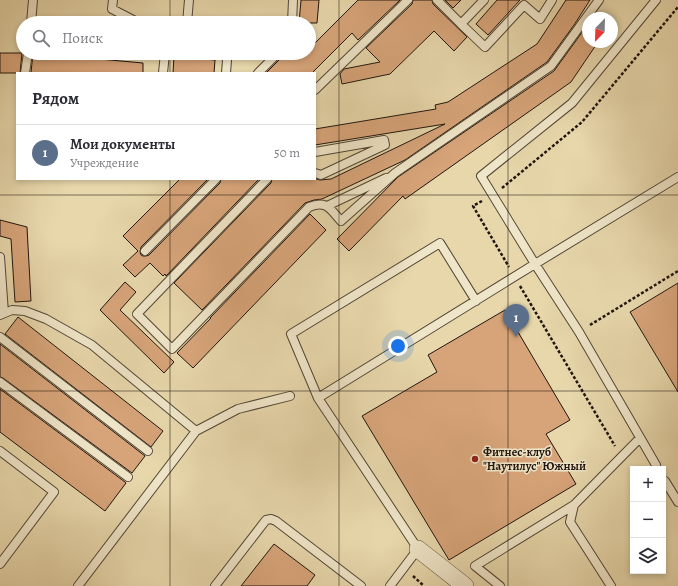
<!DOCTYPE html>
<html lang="ru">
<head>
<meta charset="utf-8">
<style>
	:root { --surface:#fff; --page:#f7f7f7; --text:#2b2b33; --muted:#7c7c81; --line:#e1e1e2; --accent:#db2777 }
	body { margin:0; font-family:Alegreya,serif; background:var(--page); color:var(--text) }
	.controls { position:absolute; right:12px; bottom:12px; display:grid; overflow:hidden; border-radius:0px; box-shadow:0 2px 6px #0003 }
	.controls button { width:36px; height:36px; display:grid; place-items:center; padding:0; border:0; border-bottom:1px solid var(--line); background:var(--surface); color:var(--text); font:20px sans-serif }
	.compass { position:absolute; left:582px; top:12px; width:36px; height:36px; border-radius:50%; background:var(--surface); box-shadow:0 2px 6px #0003; rotate:203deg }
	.you { position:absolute; left:398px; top:346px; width:14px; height:14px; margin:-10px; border:3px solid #fff; border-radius:50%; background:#1a73e8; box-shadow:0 0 0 6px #1a73e833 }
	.badge { display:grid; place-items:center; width:26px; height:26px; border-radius:50%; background:var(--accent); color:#fff; font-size:13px; font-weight:700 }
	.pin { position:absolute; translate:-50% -33px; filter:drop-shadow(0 1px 2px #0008) }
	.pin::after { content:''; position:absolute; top:21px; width:14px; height:12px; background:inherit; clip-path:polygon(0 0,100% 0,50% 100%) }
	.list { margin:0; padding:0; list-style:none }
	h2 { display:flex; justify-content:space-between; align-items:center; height:52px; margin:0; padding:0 16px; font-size:17px }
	h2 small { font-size:13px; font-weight:400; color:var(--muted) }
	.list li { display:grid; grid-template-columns:26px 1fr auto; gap:12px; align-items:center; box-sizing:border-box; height:56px; padding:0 16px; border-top:1px solid var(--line) }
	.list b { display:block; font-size:15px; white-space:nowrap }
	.list p { margin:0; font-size:13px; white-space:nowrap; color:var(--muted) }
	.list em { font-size:13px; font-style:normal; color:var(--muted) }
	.icon { flex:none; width:22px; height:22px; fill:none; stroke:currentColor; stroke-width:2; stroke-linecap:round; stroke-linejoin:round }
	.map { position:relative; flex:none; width:678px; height:586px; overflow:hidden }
	.search { position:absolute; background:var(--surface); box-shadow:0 2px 6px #0003; left:16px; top:16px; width:300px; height:44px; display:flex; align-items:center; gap:10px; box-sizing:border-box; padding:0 14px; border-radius:22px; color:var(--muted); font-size:15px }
	.panel { position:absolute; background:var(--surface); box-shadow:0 2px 6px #0003; left:16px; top:72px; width:300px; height:108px; border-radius:0px }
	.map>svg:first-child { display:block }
	.building { fill:#d7a479; stroke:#20150e }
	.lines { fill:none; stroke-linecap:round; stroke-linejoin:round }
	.service-casing { stroke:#524635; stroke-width:10 }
	.minor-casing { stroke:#524635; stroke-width:18 }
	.path { stroke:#20150e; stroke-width:2.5; stroke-dasharray:3 2; stroke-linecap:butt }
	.service { stroke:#efe5c8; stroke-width:8 }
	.minor { stroke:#efe5c8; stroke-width:17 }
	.grid { fill:none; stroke:#20150e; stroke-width:1; stroke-opacity:0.55 }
	.poi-dot { fill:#8f2418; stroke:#efe5c8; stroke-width:1.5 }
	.labels { text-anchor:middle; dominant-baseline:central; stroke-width:3; stroke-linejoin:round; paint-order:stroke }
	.poi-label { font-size:12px; font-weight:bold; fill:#20150e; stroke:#efe5c8; text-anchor:start }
</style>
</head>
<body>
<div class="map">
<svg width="678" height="586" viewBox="0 0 678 586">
	<rect width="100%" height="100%" fill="#e7d7ab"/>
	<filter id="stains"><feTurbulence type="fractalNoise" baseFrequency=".005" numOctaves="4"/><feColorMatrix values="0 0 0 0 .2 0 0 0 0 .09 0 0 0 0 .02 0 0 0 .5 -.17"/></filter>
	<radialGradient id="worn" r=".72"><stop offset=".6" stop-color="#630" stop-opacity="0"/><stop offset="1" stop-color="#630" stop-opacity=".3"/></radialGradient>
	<path class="building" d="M 301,0 L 319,0 L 317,23 L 299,23 Z
		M 358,0 L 400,0 L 358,40 L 352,33 L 312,73 L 266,73 L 282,57 L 283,53 L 309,53 L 309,49 Z
		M 413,0 L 432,0 L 433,4 L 467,37 L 454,51 L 434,31 L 390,74 L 342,84 L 340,74 L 344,69 L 380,62 L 366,48 L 412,4 Z
		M 445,0 L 461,0 L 453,8 Z
		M 497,0 L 520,0 L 488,35 L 476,24 Z
		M 566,0 L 590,0 L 574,25 L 547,62 L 405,160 L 322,199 L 314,200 L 305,203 L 202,310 L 174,283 L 271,183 L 272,179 L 316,179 L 320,180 L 331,179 L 445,124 L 315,145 L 315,129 L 436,109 L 435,105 L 448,102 L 537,44 Z
		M 583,31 L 588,35 L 588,42 L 598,42 L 571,82 L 405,199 L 403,196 L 349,251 L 337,239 L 398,177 L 554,71 Z
		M 0,53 L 22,53 L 20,73 L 0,73 Z
		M 33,53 L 143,63 L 143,73 L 31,73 Z
		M 174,56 L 215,60 L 214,73 L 173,73 Z
		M 180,179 L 208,179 L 141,247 L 140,252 L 141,255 L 143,256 L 146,256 L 149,255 L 220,183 L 221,179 L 259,179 L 166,276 L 165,274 L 163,276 L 150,263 L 135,277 L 123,265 L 138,251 L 123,236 Z
		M 310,214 L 326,230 L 193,368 L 177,353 L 211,318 L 210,318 Z
		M 0,220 L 27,227 L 31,301 L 15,302 L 11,239 L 0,236 Z
		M 125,282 L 136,292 L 120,310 L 174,362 L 164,373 L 100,310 Z
		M 678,283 L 678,392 L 630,312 Z
		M 505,310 L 570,420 L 546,434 L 576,484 L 449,560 L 362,416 L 437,372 L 428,355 Z
		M 18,317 L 163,431 L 151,447 L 5,334 Z
		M 0,344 L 145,456 L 132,473 L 3,378 L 0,377 Z
		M 0,389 L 125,482 L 126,483 L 105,511 L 0,432 Z
		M 274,544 L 315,575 L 307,586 L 241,586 Z"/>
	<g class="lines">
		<g class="service-casing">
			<path id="service" d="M 113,0 L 112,9 L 139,23
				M 437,0 L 461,24 L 484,0
				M 31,23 L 33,0
				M 187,23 L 189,0
				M 292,23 L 293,0
				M 461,24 L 485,47 L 524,5 L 540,19 L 552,0
				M 224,53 L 227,60 L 226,73
				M 25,73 L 28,53
				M 163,73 L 165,53
				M 258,73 L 278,53
				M 315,90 L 408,0
				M 315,152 L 384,140 L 385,145 L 321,175 L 315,173
				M 267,179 L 137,314 L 172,349 L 309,207 C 327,200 330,209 341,221 L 395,173 L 551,66 L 599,0
				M 327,206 L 386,178
				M 145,251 L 216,179
				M 0,257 L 4,313
				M 0,315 L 12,310 L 25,311 L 46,319 L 92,345 L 196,431
				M 0,337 L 148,451
				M 0,382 L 128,477
				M 318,398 L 535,264 L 481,176 L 572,103 L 656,0
				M 0,451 L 54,492 L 0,564
				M 656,465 L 579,332 L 535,264 L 678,177
				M 665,481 L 678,502
				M 574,505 L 570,522 L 611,586
				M 78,586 L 196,431 L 238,409 L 290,396
				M 215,586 L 266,520 L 271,519 L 276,521 L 361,586
				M 390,586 L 418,549 L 318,398 L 291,334 L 440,243 L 476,301
				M 500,586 L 475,566 L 574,505 L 640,438"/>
		</g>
		<g class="minor-casing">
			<path id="minor" d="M 418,549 L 465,586"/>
		</g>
		<path class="path" d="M 502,188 L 582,122 L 678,7
			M 482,201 L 473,206 L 509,267
			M 520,286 L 615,446
			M 590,325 L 678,271
			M 413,576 L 424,586"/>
		<use href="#service" class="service"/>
		<use href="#minor" class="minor"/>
	</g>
	<path class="grid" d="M 170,0 L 170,23M 339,0 L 339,586M 508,0 L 508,586M 170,53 L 170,73M 170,179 L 170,586M 0,195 L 678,195M 0,391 L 678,391"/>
	<circle class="poi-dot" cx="475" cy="459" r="4"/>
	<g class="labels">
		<g class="poi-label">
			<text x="483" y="452">Фитнес-клуб<tspan x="483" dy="14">"Наутилус" Южный</tspan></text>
		</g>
	</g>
	<rect width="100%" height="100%" filter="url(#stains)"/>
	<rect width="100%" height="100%" fill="url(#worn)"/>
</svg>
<div class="controls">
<button>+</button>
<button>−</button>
<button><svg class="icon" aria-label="layers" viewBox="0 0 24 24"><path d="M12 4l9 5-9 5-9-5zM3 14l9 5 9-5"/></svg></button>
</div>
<svg class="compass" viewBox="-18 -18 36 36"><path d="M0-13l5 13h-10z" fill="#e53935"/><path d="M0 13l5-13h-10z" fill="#7c7c81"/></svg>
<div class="you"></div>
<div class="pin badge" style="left:516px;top:337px;background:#5c6f8a">1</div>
<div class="search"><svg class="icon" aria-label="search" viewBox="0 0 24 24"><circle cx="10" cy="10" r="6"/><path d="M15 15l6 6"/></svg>Поиск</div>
<section class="panel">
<h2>Рядом<small></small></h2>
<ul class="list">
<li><span class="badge" style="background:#5c6f8a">1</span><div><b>Мои документы</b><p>Учреждение</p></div><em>50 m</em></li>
</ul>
</section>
</div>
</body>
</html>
